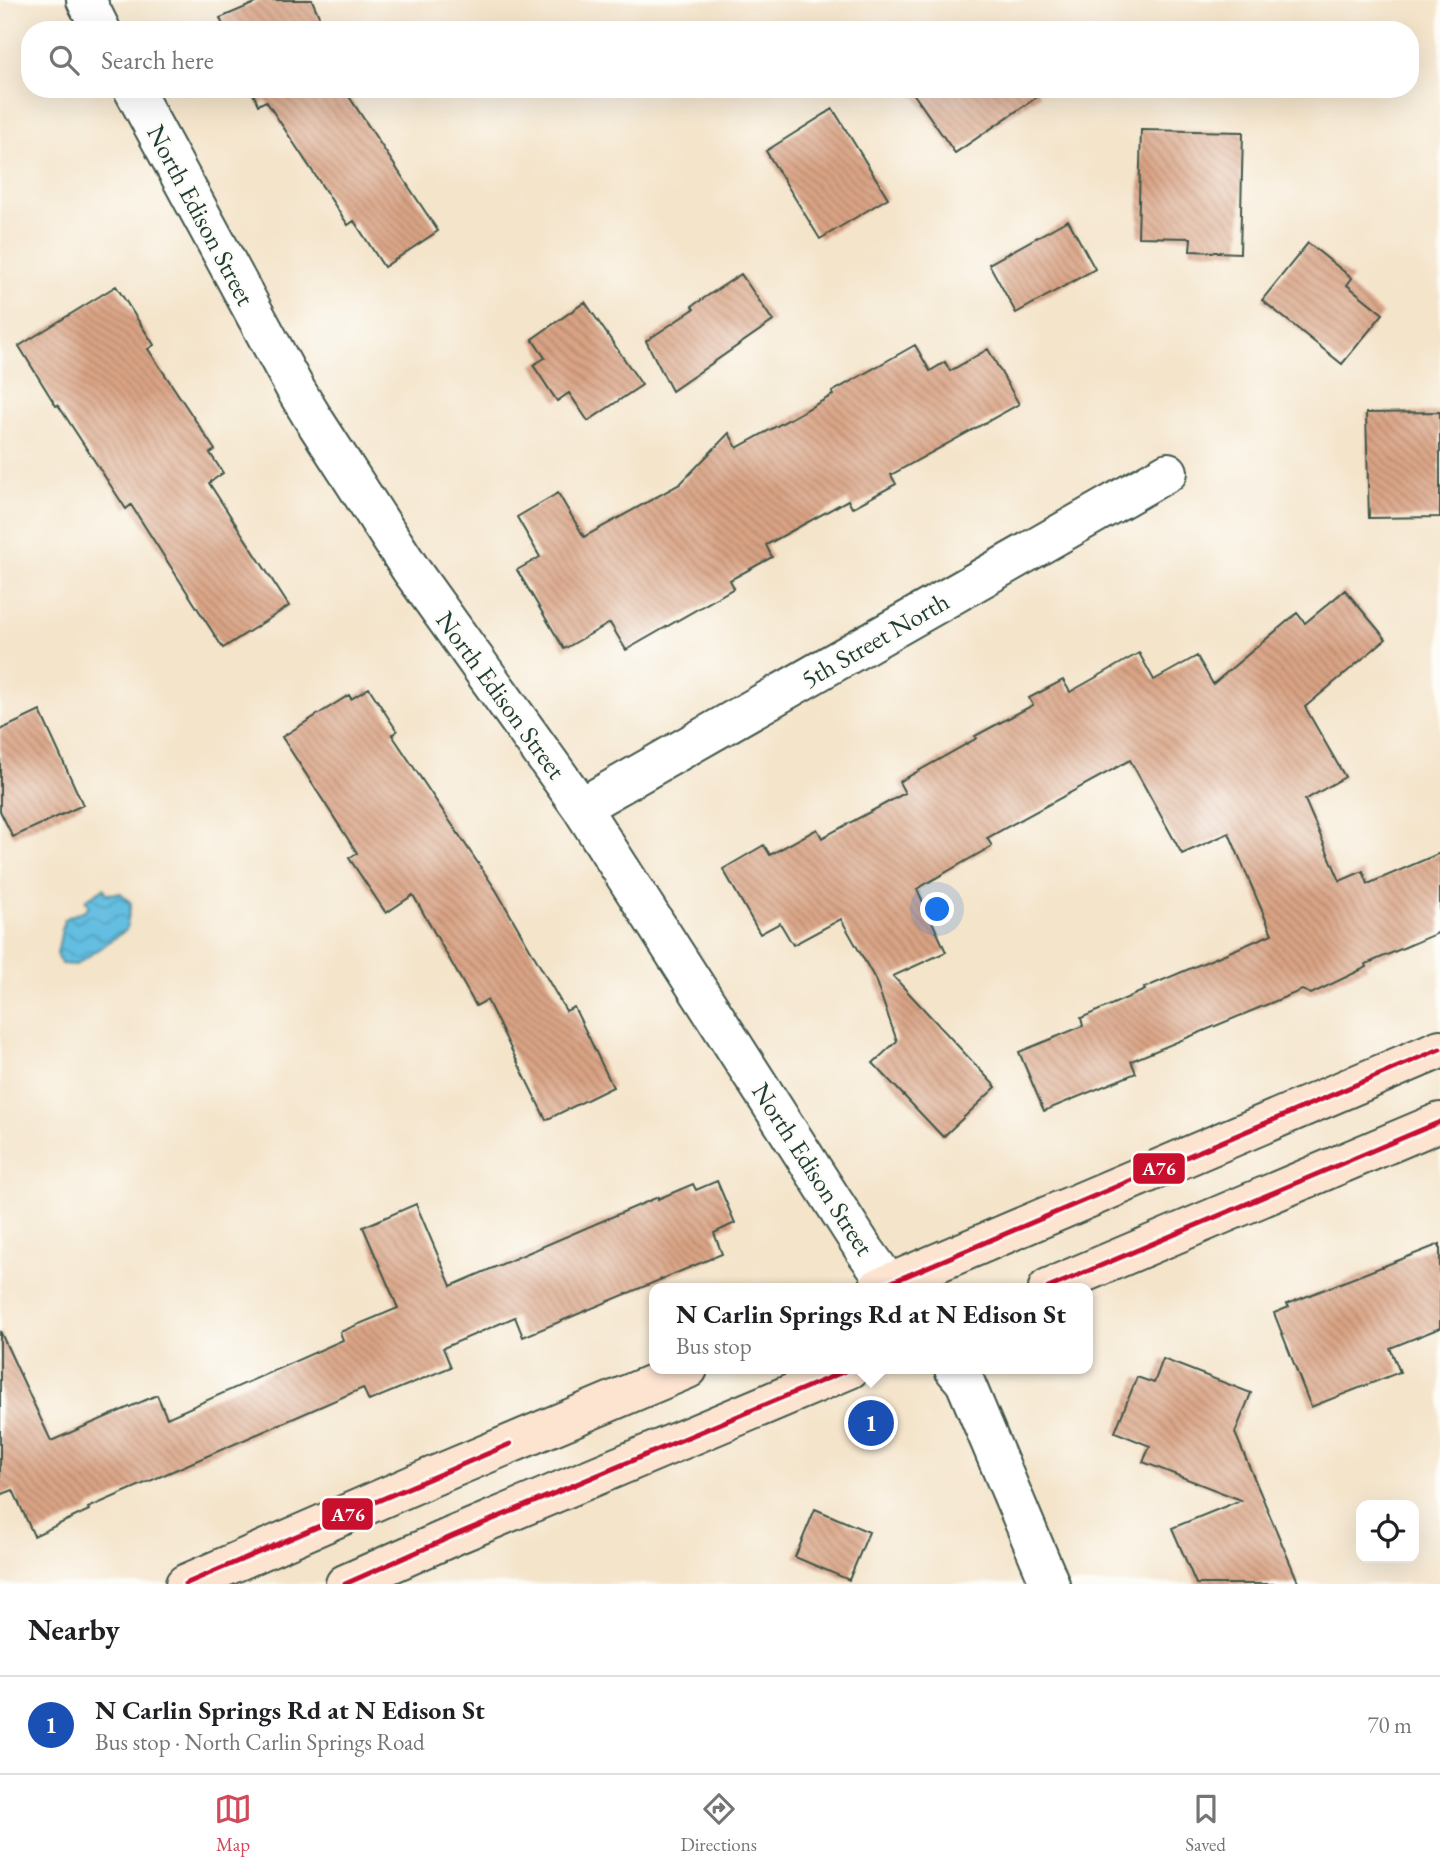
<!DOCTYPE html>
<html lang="en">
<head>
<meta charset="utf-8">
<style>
	:root { --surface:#fff; --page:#f6f6f6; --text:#202124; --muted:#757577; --line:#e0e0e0; --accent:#d1495b }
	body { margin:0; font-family:"EB Garamond",serif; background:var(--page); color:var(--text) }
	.controls { position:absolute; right:21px; bottom:21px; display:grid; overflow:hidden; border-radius:14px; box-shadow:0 7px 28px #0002 }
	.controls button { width:63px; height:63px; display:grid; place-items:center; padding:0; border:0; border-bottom:2px solid var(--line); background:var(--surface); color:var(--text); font:35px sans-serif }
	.you { position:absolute; left:938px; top:910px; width:24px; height:24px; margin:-18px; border:5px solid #fff; border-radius:50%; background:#1a73e8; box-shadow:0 0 0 10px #1a73e833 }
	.badge { display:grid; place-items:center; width:46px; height:46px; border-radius:50%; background:var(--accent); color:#fff; font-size:23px; font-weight:700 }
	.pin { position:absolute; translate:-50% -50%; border:4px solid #fff; box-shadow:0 2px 7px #0006 }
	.popup { position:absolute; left:649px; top:1283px; width:444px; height:91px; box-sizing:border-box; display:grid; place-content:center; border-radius:14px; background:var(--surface); filter:drop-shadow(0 2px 5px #0005); font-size:23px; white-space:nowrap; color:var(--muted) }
	.popup b { font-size:26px; color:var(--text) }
	.popup::after { content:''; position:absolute; left:50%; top:100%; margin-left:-14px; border:14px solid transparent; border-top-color:var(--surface) }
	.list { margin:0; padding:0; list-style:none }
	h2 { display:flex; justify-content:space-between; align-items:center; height:91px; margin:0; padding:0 28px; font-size:30px }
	h2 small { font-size:23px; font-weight:400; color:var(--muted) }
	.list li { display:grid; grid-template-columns:46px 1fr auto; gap:21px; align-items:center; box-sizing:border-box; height:98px; padding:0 28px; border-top:2px solid var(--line) }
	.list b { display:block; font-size:26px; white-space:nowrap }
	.list p { margin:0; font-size:23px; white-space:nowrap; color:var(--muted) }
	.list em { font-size:23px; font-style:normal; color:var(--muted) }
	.icon { flex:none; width:38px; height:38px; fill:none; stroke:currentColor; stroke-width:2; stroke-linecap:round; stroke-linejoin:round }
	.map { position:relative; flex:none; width:1440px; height:1584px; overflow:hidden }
	.search { position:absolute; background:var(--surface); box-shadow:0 7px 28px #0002; left:21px; right:21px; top:21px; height:77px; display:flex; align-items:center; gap:18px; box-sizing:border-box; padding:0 24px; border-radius:28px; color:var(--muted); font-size:26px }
	.sheet { height:189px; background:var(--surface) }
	nav { display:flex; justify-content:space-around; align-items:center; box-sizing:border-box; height:98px; border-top:2px solid var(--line); background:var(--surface); font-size:19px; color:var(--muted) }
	nav a { display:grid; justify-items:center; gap:4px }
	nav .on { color:var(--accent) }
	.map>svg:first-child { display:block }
	.water { fill:url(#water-waves); stroke:#417e8a; stroke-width:2 }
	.building { fill:url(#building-back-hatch) }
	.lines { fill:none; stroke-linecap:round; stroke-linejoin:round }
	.street-casing { stroke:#3f564a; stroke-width:42 }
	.secondary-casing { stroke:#3f564a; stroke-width:42 }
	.street { stroke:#fff; stroke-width:38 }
	.secondary { stroke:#fde4d1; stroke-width:38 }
	.bus-1-casing { stroke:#fdfcf7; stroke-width:10 }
	.bus-1 { stroke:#c8102e; stroke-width:5 }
	.labels { text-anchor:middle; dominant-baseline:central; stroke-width:5; stroke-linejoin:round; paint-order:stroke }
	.street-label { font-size:26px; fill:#1f3d34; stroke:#fdfcf7 }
	.line-badge { stroke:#fdfcf7; stroke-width:2.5 }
	.badge-label { font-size:19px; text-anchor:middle; font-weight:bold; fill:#fff }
</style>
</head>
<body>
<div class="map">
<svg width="1440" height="1584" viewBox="0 0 1440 1584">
	<defs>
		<pattern id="water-waves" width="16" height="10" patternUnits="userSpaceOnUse" patternTransform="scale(1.75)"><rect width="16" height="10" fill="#63bee1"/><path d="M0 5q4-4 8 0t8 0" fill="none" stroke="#519cb7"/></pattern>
		<pattern id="building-back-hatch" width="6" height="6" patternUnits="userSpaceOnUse" patternTransform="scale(1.75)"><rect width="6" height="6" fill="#daa384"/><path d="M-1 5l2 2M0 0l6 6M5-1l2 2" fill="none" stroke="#b0866d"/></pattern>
	</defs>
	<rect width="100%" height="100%" fill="#fdfcf7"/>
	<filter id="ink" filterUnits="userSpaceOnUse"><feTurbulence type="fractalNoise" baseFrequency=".0143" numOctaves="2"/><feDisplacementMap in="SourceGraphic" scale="14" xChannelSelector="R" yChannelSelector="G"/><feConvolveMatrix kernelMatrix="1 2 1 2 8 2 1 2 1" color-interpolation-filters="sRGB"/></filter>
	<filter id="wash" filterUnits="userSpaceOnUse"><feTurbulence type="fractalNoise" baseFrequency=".00686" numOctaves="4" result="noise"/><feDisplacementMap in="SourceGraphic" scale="28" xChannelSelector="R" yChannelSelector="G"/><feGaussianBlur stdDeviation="1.57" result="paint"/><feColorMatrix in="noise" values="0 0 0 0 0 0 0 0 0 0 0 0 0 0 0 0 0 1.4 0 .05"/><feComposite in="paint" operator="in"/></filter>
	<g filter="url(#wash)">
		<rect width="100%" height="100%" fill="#f4e4ca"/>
		<path class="water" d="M 104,888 L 107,894 L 121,893 L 131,903 L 126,930 L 76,965 L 61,964 L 57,954 L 64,919 L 85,910 L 89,905 L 85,900 Z"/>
		<g id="blocks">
			<path class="building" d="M 262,0 L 312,0 L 325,30 L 225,30 L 220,18 Z
				M 251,89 L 344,89 L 438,231 L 384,267 L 354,221 L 348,225 L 266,101 L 258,105 Z
				M 918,89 L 1036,89 L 1040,95 L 955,153 L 913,93 Z
				M 833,109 L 888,198 L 820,239 L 766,151 Z
				M 1141,130 L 1243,132 L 1240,253 L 1190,251 L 1191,238 L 1138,237 Z
				M 1068,220 L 1095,269 L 1016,313 L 989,264 Z
				M 1308,243 L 1352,278 L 1347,285 L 1383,314 L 1342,364 L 1262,300 Z
				M 741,274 L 773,321 L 672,391 L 646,341 L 694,309 L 692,306 Z
				M 116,286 L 154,345 L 148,349 L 215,450 L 210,453 L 223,473 L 209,483 L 289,606 L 223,648 L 131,505 L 126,509 L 58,405 L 56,406 L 19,346 Z
				M 585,302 L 642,385 L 588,421 L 569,393 L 557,401 L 533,365 L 545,358 L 532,339 Z
				M 915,345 L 930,371 L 945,362 L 950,371 L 988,349 L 1019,404 L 891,475 L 896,484 L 852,508 L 848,500 L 766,545 L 772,557 L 730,580 L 734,588 L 626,650 L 610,623 L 564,649 L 517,570 L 540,557 L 517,517 L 558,493 L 584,537 L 680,484 L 729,433 L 737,448 L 833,395 L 832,392 Z
				M 1440,412 L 1440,517 L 1369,518 L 1366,413 Z
				M 1345,590 L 1386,639 L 1305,707 L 1345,777 L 1305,800 L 1340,881 L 1363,871 L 1368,884 L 1440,853 L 1440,932 L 1366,964 L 1367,967 L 1311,994 L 1302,990 L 1131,1061 L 1136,1073 L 1044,1111 L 1019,1052 L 1083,1026 L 1081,1018 L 1145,990 L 1144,988 L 1272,934 L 1229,833 L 1182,854 L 1130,760 L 987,838 L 992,846 L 917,889 L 946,952 L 893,976 L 996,1087 L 943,1137 L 873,1063 L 897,1041 L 875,979 L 841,919 L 793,945 L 780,923 L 760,934 L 723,869 L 764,845 L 770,855 L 817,829 L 822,838 L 905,793 L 899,782 L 977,738 L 975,736 L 1033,705 L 1029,698 L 1063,680 L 1070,692 L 1139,653 L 1154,680 L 1197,656 L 1213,684 L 1297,613 L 1305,623 Z
				M 369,688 L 397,731 L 392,735 L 496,890 L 566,1011 L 574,1007 L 613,1087 L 546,1120 L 487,1000 L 476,1006 L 413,895 L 386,913 L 349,858 L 357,853 L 282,737 L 349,695 L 351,699 Z
				M 40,711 L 83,805 L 13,837 L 0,811 L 0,730 Z
				M 717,1181 L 735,1223 L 714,1233 L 722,1254 L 523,1337 L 515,1317 L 443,1348 L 451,1367 L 369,1401 L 363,1388 L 88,1508 L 89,1510 L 34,1536 L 13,1490 L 0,1495 L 0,1331 L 51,1441 L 157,1395 L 167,1418 L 343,1340 L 340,1332 L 398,1308 L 363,1227 L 416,1204 L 451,1286 L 658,1197 L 658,1199 L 693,1184 L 696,1190 Z
				M 1440,1244 L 1440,1328 L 1390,1348 L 1400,1372 L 1311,1407 L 1274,1313 L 1289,1307 L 1287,1304 Z
				M 1163,1359 L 1251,1393 L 1235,1433 L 1299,1584 L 1196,1584 L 1172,1528 L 1241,1500 L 1143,1462 L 1150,1446 L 1115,1432 L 1137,1377 L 1154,1383 Z
				M 815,1509 L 869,1532 L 849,1580 L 795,1557 Z"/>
		</g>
	</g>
	<g filter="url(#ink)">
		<use href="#blocks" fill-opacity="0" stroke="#3f564a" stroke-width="2"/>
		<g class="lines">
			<g class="street-casing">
				<path id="street" d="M 86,0 L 101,30
					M 133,89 L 297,392 L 311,415 L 411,570 L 581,807 L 863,1248 L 892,1288
					M 581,807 L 1168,472
					M 954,1369 L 965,1382 L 1050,1584"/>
			</g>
			<g class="secondary-casing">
				<path id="secondary" d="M 878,1288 L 1440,1049
					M 1048,1288 L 1440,1122
					M 185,1584 L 429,1478 L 688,1369
					M 345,1584 L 453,1536 L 850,1369"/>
			</g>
			<use href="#street" class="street"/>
			<use href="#secondary" class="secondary"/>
			<g class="bus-1-casing">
				<path id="bus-1" d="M 878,1288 L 1440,1049
					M 1048,1288 L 1440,1122
					M 185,1584 L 510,1444
					M 345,1584 L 453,1536 L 850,1369"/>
			</g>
			<use href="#bus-1" class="bus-1"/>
		</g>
	</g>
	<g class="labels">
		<g class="street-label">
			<text transform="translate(201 215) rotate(62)">North Edison Street</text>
			<text transform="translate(875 640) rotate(-30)">5th Street North</text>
			<text transform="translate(501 695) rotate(54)">North Edison Street</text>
			<text transform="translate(813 1169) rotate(57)">North Edison Street</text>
		</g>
	</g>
	<g class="line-badge">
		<rect x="1132" y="1152" width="54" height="33" rx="7" fill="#c8102e"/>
		<rect x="321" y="1497" width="53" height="34" rx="7" fill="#c8102e"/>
	</g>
	<g class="badge-label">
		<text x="1159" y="1175">A76</text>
		<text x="348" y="1521">A76</text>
	</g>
</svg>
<div class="controls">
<button><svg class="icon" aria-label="locate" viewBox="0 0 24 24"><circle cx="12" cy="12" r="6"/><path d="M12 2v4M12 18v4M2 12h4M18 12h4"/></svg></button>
</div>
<div class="you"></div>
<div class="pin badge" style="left:871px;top:1423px;background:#1a4fb4">1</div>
<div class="popup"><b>N Carlin Springs Rd at N Edison St</b>Bus stop</div>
<div class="search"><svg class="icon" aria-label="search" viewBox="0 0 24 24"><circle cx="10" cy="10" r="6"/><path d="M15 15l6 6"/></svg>Search here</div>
</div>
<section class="sheet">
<h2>Nearby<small></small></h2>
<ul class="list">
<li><span class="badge" style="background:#1a4fb4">1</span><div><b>N Carlin Springs Rd at N Edison St</b><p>Bus stop · North Carlin Springs Road</p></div><em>70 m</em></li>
</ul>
</section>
<nav>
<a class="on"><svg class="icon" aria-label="map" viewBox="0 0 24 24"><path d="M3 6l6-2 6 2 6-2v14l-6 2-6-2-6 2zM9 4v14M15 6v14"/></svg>Map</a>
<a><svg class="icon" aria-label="directions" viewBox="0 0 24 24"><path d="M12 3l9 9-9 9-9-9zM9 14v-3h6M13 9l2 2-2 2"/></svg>Directions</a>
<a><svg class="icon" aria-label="saved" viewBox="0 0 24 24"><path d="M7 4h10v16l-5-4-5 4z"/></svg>Saved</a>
</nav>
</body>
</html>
